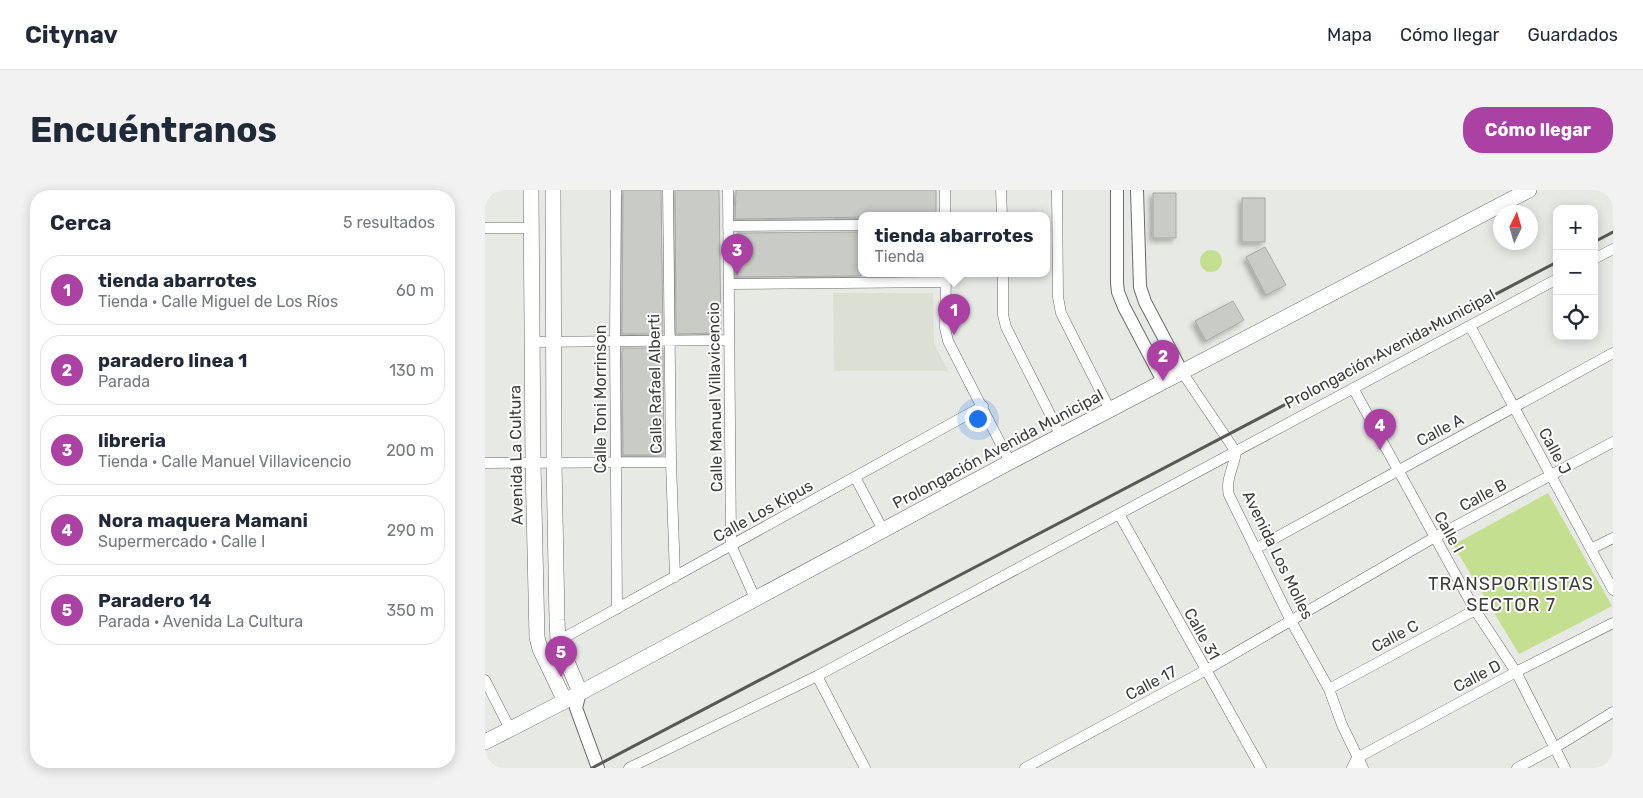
<!DOCTYPE html>
<html lang="es">
<head>
<meta charset="utf-8">
<style>
	:root { --surface:#fff; --page:#f2f2f3; --text:#1f2937; --muted:#747a83; --line:#e0e1e3; --accent:#ab41a2 }
	body { margin:0; font-family:Rubik,sans-serif; background:var(--page); color:var(--text) }
	.controls { position:absolute; right:15px; top:15px; display:grid; overflow:hidden; border-radius:10px; box-shadow:0 2px 12px #0003 }
	.controls button { width:45px; height:45px; display:grid; place-items:center; padding:0; border:0; border-bottom:1px solid var(--line); background:var(--surface); color:var(--text); font:25px sans-serif }
	.compass { position:absolute; left:1008px; top:15px; width:45px; height:45px; border-radius:50%; background:var(--surface); box-shadow:0 2px 12px #0003; rotate:5deg }
	.you { position:absolute; left:492px; top:228px; width:18px; height:18px; margin:-12px; border:4px solid #fff; border-radius:50%; background:#1a73e8; box-shadow:0 0 0 8px #1a73e833 }
	.badge { display:grid; place-items:center; width:32px; height:32px; border-radius:50%; background:var(--accent); color:#fff; font-size:16px; font-weight:700 }
	.pin { position:absolute; translate:-50% -41px; filter:drop-shadow(0 1px 2px #0008) }
	.pin::after { content:''; position:absolute; top:26px; width:18px; height:15px; background:inherit; clip-path:polygon(0 0,100% 0,50% 100%) }
	.popup { position:absolute; left:373px; top:22px; width:192px; height:65px; box-sizing:border-box; display:grid; place-content:center; border-radius:10px; background:var(--surface); filter:drop-shadow(0 1px 4px #0005); font-size:16px; white-space:nowrap; color:var(--muted) }
	.popup b { font-size:19px; color:var(--text) }
	.popup::after { content:''; position:absolute; left:50%; top:100%; margin-left:-10px; border:10px solid transparent; border-top-color:var(--surface) }
	.list { margin:0; padding:0; list-style:none }
	h2 { display:flex; justify-content:space-between; align-items:center; height:65px; margin:0; padding:0 20px; font-size:21px }
	h2 small { font-size:16px; font-weight:400; color:var(--muted) }
	.list li { display:grid; grid-template-columns:32px 1fr auto; gap:15px; align-items:center; box-sizing:border-box; height:70px; margin:0 10px 10px; padding:0 10px; border:1px solid var(--line); border-radius:20px }
	.list b { display:block; font-size:19px; white-space:nowrap }
	.list p { margin:0; font-size:16px; white-space:nowrap; color:var(--muted) }
	.list em { font-size:16px; font-style:normal; color:var(--muted) }
	.icon { flex:none; width:28px; height:28px; fill:none; stroke:currentColor; stroke-width:2; stroke-linecap:round; stroke-linejoin:round }
	.map { position:relative; flex:none; width:1128px; height:578px; overflow:hidden; border-radius:20px }
	header { display:flex; align-items:center; gap:30px; box-sizing:border-box; height:70px; padding:0 25px; background:var(--surface); border-bottom:1px solid var(--line) }
	header strong { font-size:24px }
	nav { display:flex; gap:28px; margin-inline-start:auto; font-size:18px }
	.intro { display:flex; align-items:center; justify-content:space-between; box-sizing:border-box; height:120px; padding:0 30px }
	h1 { margin:0; font-size:35px }
	.button { padding:12px 22px; border-radius:20px; background:var(--accent); color:#fff; font-size:18px; font-weight:700 }
	main { display:flex; gap:30px; padding:0 30px }
	aside { flex:1; background:var(--surface); border-radius:20px; box-shadow:0 2px 12px #0003 }
	.map>svg:first-child { display:block }
	.built { fill:#dbdfd4 }
	.green { fill:#c3df8f }
	.building { fill:#c9cbc7; stroke:#a8a9a6; filter:url(#shadow) }
	.lines { fill:none; stroke-linecap:round; stroke-linejoin:round }
	.minor-casing { stroke:#6b6c69; stroke-width:11 }
	.tertiary-casing { stroke:#6b6c69; stroke-width:14 }
	.secondary-casing { stroke:#6b6c69; stroke-width:16 }
	.minor { stroke:#fff; stroke-width:10 }
	.tertiary { stroke:#fff; stroke-width:12 }
	.secondary { stroke:#fff; stroke-width:15 }
	.rail { stroke:#585856; stroke-width:3 }
	.labels { text-anchor:middle; dominant-baseline:central; stroke-width:4; stroke-linejoin:round; paint-order:stroke }
	.street-label { font-size:16px; fill:#3d3d3c; stroke:#fff }
	.neighbourhood-label { font-size:18px; letter-spacing:1px; fill:#3d3d3c; stroke:#fff }
</style>
</head>
<body>
<header>
<strong>Citynav</strong>
<nav><a>Mapa</a><a>Cómo llegar</a><a>Guardados</a></nav>
</header>
<div class="intro"><h1>Encuéntranos</h1><a class="button">Cómo llegar</a></div>
<main>
<aside>
<h2>Cerca<small>5 resultados</small></h2>
<ul class="list">
<li><span class="badge">1</span><div><b>tienda abarrotes</b><p>Tienda · Calle Miguel de Los Ríos</p></div><em>60 m</em></li>
<li><span class="badge">2</span><div><b>paradero linea 1</b><p>Parada</p></div><em>130 m</em></li>
<li><span class="badge">3</span><div><b>libreria</b><p>Tienda · Calle Manuel Villavicencio</p></div><em>200 m</em></li>
<li><span class="badge">4</span><div><b>Nora maquera Mamani</b><p>Supermercado · Calle I</p></div><em>290 m</em></li>
<li><span class="badge">5</span><div><b>Paradero 14</b><p>Parada · Avenida La Cultura</p></div><em>350 m</em></li>
</ul>
</aside>
<div class="map">
<svg width="1128" height="578" viewBox="0 0 1128 578">
	<defs>
		<filter id="shadow"><feDropShadow dx="-3.5" dy="3.5" stdDeviation="2.5" flood-color="#0004"/></filter>
	</defs>
	<rect width="100%" height="100%" fill="#e7e9e5"/>
	<path class="built" d="M 348,103 L 448,103 L 449,153 L 463,181 L 349,181 Z"/>
	<path class="green" d="M715 71a11 11 0 1 1 22 0a11 11 0 1 1-22 0Z
		M 1063,303 L 1127,416 L 1034,464 L 968,355 Z"/>
	<path class="building" d="M 138,0 L 176,0 L 178,144 L 137,144 Z
		M 190,0 L 234,0 L 236,143 L 191,144 Z
		M 251,0 L 451,0 L 451,26 L 250,29 Z
		M 668,3 L 691,3 L 691,48 L 668,48 Z
		M 757,8 L 780,8 L 780,52 L 757,52 Z
		M 376,42 L 376,86 L 252,87 L 252,43 Z
		M 780,57 L 801,95 L 781,105 L 761,67 Z
		M 748,111 L 759,130 L 721,151 L 710,131 Z
		M 137,158 L 178,158 L 179,265 L 138,265 Z"/>
	<g class="lines">
		<g class="minor-casing">
			<path id="minor" d="M 131,0 L 130,151 L 132,419
				M 183,0 L 186,272 L 190,387
				M 243,0 L 246,355 L 270,408
				M 460,0 L 460,26
				M 516,0 L 517,26
				M 572,0 L 573,107 L 576,123 L 625,220
				M 243,36 L 376,35
				M 0,38 L 47,38
				M 1109,69 L 1128,59
				M 461,84 L 460,138 L 463,151 L 525,272
				M 518,84 L 518,125 L 521,137 L 576,246
				M 244,94 L 461,92
				M 985,136 L 1128,400
				M 47,152 L 244,150
				M 697,182 L 751,262 C 749,277 740,290 744,305 L 806,431 L 844,499 L 857,535 L 878,578
				M 868,198 L 990,420 L 1031,482 L 1080,578
				M 0,273 L 186,272
				M 370,287 L 398,340
				M 634,324 L 776,578
				M 770,359 L 1128,163
				M 1106,359 L 1128,348
				M 73,451 L 498,216
				M 332,486 L 380,578
				M 0,490 L 25,539
				M 844,499 L 990,420
				M 144,578 L 332,486 L 1072,89
				M 540,578 L 721,480 L 950,347 L 1128,252
				M 867,578 L 872,568 L 1031,482 L 1128,433
				M 1032,578 L 1071,557 L 1128,522"/>
		</g>
		<g class="tertiary-casing">
			<path id="tertiary" d="M 632,0 L 632,93 L 633,102 L 639,117 L 678,191
				M 652,0 L 655,97 L 660,112 L 697,182
				M 95,502 L 91,518 L 113,578"/>
		</g>
		<g class="secondary-casing">
			<path id="secondary" d="M 46,0 L 48,273 L 52,447 L 55,459 L 80,511
				M 68,0 L 69,272 L 72,430 L 73,451 L 95,502
				M 0,552 L 80,511 L 525,272 L 1044,0"/>
		</g>
		<use href="#minor" class="minor"/>
		<use href="#tertiary" class="tertiary"/>
		<use href="#secondary" class="secondary"/>
		<path class="rail" d="M 1109,52 L 1128,42
			M 107,578 L 1072,72"/>
	</g>
	<g class="labels">
		<g class="street-label">
			<text transform="translate(905 159) rotate(-28)">Prolongación Avenida Municipal</text>
			<text transform="translate(170 194) rotate(-91)">Calle Rafael Alberti</text>
			<text transform="translate(230 207) rotate(-91)">Calle Manuel Villavicencio</text>
			<text transform="translate(115 209) rotate(-90)">Calle Toni Morrinson</text>
			<text transform="translate(955 240) rotate(-28)">Calle A</text>
			<text transform="translate(513 259) rotate(-28)">Prolongación Avenida Municipal</text>
			<text transform="translate(1070 261) rotate(62)">Calle J</text>
			<text transform="translate(31 265) rotate(-91)">Avenida La Cultura</text>
			<text transform="translate(998 305) rotate(-28)">Calle B</text>
			<text transform="translate(278 321) rotate(-29)">Calle Los Kipus</text>
			<text transform="translate(964 342) rotate(61)">Calle I</text>
			<text transform="translate(793 365) rotate(64)">Avenida Los Molles</text>
			<text transform="translate(717 444) rotate(61)">Calle 31</text>
			<text transform="translate(910 446) rotate(-28)">Calle C</text>
			<text transform="translate(992 486) rotate(-28)">Calle D</text>
			<text transform="translate(666 493) rotate(-28)">Calle 17</text>
		</g>
		<g class="neighbourhood-label">
			<text x="1026" y="394">TRANSPORTISTAS<tspan x="1026" dy="21">SECTOR 7</tspan></text>
		</g>
	</g>
</svg>
<div class="controls">
<button>+</button>
<button>−</button>
<button><svg class="icon" aria-label="locate" viewBox="0 0 24 24"><circle cx="12" cy="12" r="6"/><path d="M12 2v4M12 18v4M2 12h4M18 12h4"/></svg></button>
</div>
<svg class="compass" viewBox="-18 -18 36 36"><path d="M0-13l5 13h-10z" fill="#e53935"/><path d="M0 13l5-13h-10z" fill="#747a83"/></svg>
<div class="you"></div>
<div class="pin badge" style="left:469px;top:145px">1</div>
<div class="popup"><b>tienda abarrotes</b>Tienda</div>
<div class="pin badge" style="left:678px;top:191px">2</div>
<div class="pin badge" style="left:252px;top:85px">3</div>
<div class="pin badge" style="left:895px;top:260px">4</div>
<div class="pin badge" style="left:76px;top:487px">5</div>
</div>
</main>
</body>
</html>
